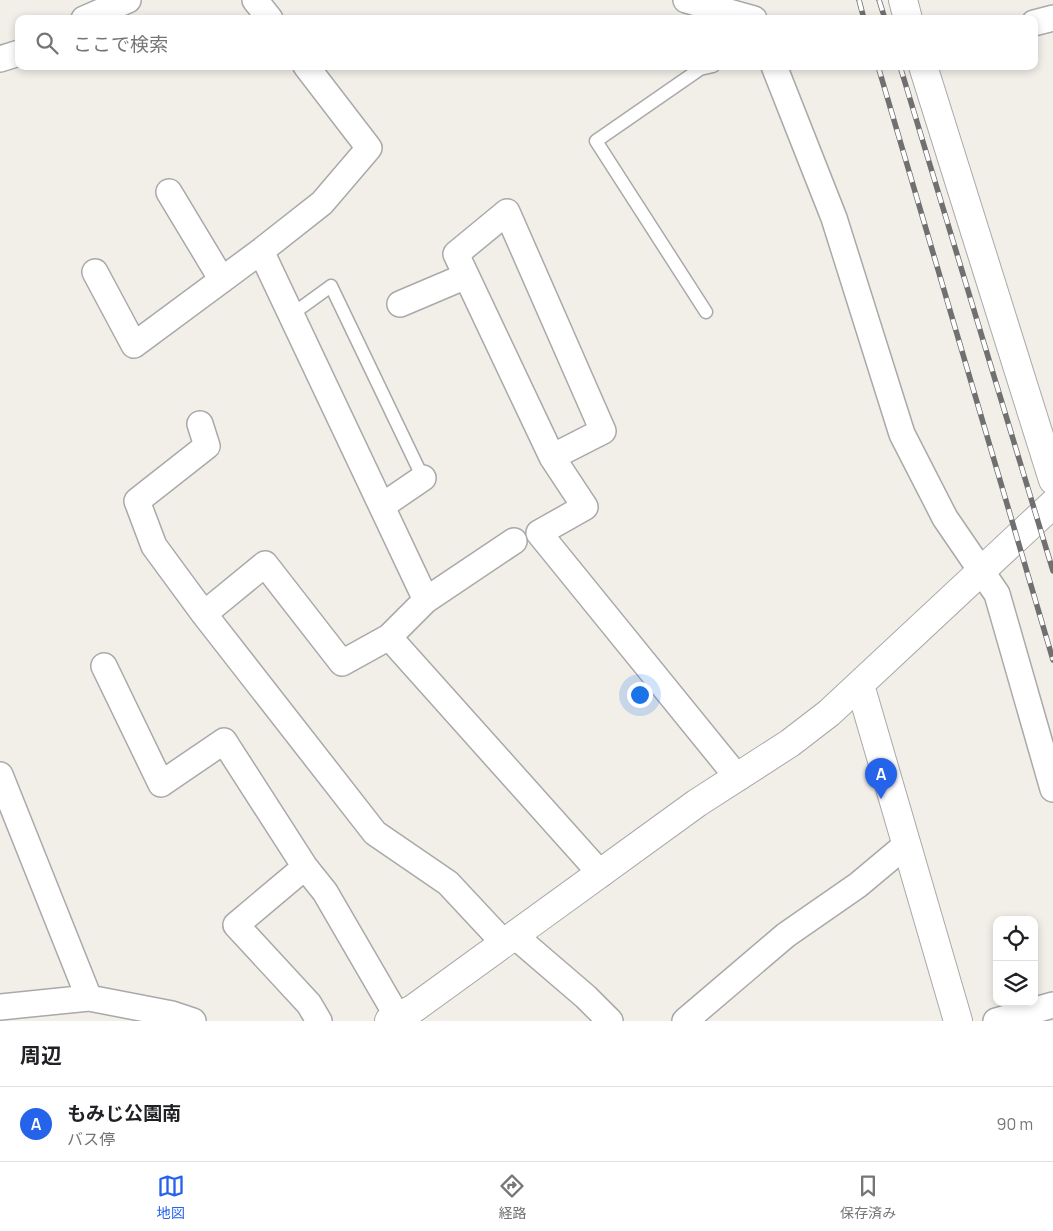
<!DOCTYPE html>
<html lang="ja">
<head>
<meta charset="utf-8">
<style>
	:root { --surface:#fff; --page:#f6f6f6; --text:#202124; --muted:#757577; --line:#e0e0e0; --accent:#2563eb }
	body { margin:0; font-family:Manrope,"Noto Sans JP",sans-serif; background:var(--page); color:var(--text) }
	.controls { position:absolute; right:15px; bottom:15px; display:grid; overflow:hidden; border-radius:10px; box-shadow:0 2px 8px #0003 }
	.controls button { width:45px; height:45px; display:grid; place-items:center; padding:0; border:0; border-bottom:1px solid var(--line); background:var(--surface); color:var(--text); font:25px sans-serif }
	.you { position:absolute; left:639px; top:694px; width:18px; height:18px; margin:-12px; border:4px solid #fff; border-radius:50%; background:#1a73e8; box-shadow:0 0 0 8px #1a73e833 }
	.badge { display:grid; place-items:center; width:32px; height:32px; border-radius:50%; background:var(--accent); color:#fff; font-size:16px; font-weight:700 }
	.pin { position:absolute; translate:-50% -41px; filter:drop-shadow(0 1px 2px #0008) }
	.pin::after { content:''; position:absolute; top:26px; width:18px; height:15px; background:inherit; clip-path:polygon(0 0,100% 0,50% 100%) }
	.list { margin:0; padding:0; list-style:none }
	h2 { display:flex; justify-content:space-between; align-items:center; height:65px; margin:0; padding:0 20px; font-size:21px }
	h2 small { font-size:16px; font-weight:400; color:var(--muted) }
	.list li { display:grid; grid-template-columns:32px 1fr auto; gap:15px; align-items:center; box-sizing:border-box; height:75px; padding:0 20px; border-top:1px solid var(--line) }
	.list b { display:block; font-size:19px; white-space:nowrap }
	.list p { margin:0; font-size:16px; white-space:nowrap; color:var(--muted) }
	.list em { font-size:16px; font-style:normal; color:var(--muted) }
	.icon { flex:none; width:28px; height:28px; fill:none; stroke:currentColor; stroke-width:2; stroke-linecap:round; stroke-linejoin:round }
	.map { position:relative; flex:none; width:1053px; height:1021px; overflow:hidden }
	.search { position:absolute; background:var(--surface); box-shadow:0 2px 8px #0003; left:15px; right:15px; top:15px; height:55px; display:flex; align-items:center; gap:12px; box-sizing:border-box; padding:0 18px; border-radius:10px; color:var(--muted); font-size:19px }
	.sheet { height:140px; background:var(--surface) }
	nav { display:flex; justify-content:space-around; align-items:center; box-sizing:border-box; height:70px; border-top:1px solid var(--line); background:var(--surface); font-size:14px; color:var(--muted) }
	nav a { display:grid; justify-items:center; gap:2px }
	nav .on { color:var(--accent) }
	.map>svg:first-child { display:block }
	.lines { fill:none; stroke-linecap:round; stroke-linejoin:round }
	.service-casing { stroke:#a9a9a9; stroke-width:15 }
	.minor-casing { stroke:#a9a9a9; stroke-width:28 }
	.tertiary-casing { stroke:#a9a9a9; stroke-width:30 }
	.service { stroke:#fff; stroke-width:12 }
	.minor { stroke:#fff; stroke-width:25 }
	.tertiary { stroke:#fff; stroke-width:28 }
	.rail-casing { stroke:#707070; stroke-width:5.5 }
	.rail { stroke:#fff; stroke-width:4; stroke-dasharray:11; stroke-linecap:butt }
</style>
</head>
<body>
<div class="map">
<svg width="1053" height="1021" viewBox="0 0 1053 1021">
	<rect width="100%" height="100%" fill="#f2efe9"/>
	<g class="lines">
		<g class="service-casing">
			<path id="service" d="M 706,312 L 596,141 L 700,69 L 713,66
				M 291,315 L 331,286 L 423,478"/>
		</g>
		<g class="minor-casing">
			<path id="minor" d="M 255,0 L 270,19
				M 686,0 L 754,19
				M 84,19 L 128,0
				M 1034,23 L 1053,18
				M 0,59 L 19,53
				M 774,66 L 834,218 L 902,434 L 945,518 L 997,594 L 1053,789
				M 169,192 L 222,280
				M 261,251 L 426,600
				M 95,272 L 134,345 L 261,251 L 322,203 L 369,148 L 306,66
				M 400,304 L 466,276
				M 200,424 L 207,446 L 137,501 L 154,546 L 204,614 L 375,833 L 448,883 L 504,943
				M 552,457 L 603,431 L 507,212 L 456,254 L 552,457 L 585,507 L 539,533 L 738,778
				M 382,506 L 423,478
				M 204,614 L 265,564 L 342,663 L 389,637 L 601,874
				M 389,637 L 426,600 L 514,541
				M 104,666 L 161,784 L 224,741 L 305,867 L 325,892 L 397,1016
				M 0,775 L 89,998
				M 305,867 L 236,925 L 309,1004 L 319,1021
				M 515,936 L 586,997 L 610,1021
				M 0,1007 L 89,998 L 172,1014 L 193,1021
				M 685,1021 L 786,935 L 858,885 L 907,844
				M 996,1021 L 1053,1005"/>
		</g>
		<g class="tertiary-casing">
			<path id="tertiary" d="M 903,0 L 908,19
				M 923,66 L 1053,480
				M 860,685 L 958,1021
				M 389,1021 L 413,1009 L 697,803 L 790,743 L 829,713 L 1053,504"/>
		</g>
		<use href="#service" class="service"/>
		<use href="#minor" class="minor"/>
		<use href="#tertiary" class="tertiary"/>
		<g class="rail-casing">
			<path id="rail" d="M 859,0 L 864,19
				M 879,0 L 885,19
				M 878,66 L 1053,660
				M 900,66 L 1053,571"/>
		</g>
		<use href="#rail" class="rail"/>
	</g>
</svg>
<div class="controls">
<button><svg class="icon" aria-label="locate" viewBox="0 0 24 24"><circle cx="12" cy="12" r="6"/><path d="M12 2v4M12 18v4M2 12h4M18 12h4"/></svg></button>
<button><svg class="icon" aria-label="layers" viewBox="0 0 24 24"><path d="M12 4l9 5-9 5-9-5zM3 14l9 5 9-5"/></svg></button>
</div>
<div class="you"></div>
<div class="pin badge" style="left:881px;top:799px">A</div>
<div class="search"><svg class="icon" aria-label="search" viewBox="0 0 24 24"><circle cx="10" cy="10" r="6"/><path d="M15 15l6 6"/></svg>ここで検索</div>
</div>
<section class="sheet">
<h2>周辺<small></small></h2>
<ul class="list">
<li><span class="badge">A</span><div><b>もみじ公園南</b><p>バス停</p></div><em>90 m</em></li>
</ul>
</section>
<nav>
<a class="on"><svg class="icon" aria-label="map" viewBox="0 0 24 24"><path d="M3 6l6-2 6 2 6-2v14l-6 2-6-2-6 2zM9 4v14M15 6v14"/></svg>地図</a>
<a><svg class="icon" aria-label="directions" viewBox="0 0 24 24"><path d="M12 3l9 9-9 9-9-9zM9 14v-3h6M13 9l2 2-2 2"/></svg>経路</a>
<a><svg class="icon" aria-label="saved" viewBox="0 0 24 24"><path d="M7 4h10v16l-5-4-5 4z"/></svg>保存済み</a>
</nav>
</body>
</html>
